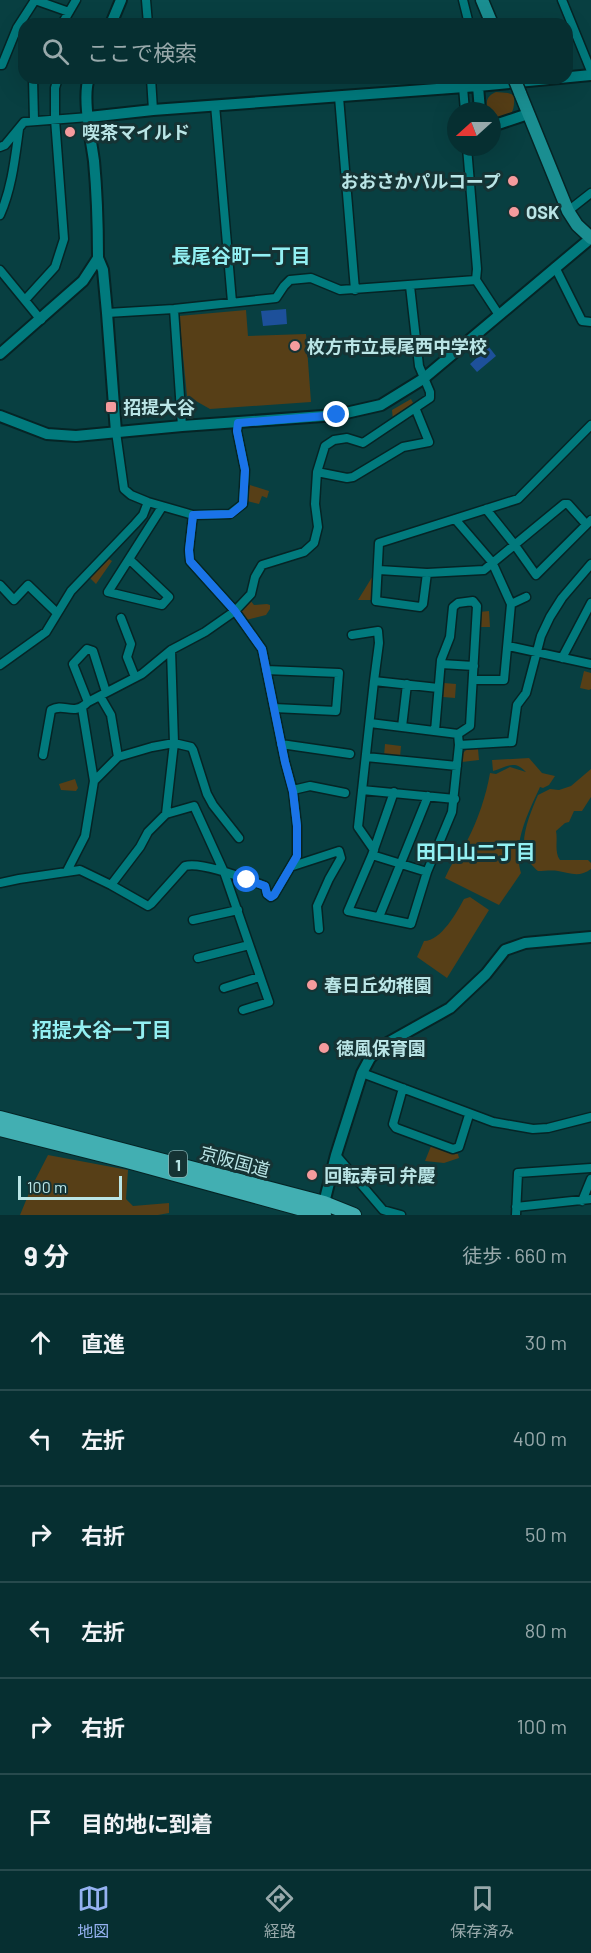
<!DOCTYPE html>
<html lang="ja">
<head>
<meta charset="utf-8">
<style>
	:root { --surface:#062f31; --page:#0f3739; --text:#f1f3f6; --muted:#98a9ab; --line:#274a4d; --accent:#95b2f1 }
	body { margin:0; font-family:Barlow,"Noto Sans JP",sans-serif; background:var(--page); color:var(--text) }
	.compass { position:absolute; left:447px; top:102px; width:54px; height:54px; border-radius:50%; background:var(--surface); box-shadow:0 6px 24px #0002; rotate:249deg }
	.scale { position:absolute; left:18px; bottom:15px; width:104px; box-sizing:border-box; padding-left:6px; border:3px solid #bae5e6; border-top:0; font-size:16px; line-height:21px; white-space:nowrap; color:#bae5e6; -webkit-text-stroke:4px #153334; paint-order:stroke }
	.stop { position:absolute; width:18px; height:18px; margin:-14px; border:4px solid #1a73e8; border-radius:50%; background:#fff }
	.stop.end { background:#1a73e8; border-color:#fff; box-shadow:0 2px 6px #0008 }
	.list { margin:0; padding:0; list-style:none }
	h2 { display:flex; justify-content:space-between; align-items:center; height:78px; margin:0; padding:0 24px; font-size:26px }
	h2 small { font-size:20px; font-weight:400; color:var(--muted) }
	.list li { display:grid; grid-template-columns:39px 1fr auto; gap:18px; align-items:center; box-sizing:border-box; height:96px; padding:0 24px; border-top:2px solid var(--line) }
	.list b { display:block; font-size:22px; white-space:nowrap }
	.list em { font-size:20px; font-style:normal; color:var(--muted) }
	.icon { flex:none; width:33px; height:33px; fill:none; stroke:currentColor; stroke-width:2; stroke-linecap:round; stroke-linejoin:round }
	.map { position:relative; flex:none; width:591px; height:1215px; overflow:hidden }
	.search { position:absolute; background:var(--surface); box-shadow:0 6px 24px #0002; left:18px; right:18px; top:18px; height:66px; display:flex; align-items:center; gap:15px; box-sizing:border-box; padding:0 21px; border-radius:18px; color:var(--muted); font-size:22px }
	.sheet { height:654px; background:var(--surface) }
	nav { display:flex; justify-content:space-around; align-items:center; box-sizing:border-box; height:84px; border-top:2px solid var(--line); background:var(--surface); font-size:16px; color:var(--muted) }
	nav a { display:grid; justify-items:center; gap:3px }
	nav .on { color:var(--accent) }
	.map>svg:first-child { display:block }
	.green { fill:#573f17 }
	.water { fill:#1d509a }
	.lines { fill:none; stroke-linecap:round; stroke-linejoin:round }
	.minor-casing { stroke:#052425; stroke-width:11 }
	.tertiary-casing { stroke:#052425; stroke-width:14 }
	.secondary-casing { stroke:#052425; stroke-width:15 }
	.trunk-casing { stroke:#052425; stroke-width:16 }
	.minor { stroke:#017a7d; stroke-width:8 }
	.tertiary { stroke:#017a7d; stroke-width:10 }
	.secondary { stroke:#1a8e91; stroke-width:12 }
	.trunk { stroke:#42afb2; stroke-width:14 }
	.secondary-bridge-casing { stroke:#052425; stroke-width:15; stroke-linecap:butt }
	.secondary-bridge { stroke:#1a8e91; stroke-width:12 }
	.route { stroke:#1a73e8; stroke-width:8 }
	.poi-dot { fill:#f59b9d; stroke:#153334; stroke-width:2 }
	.labels { text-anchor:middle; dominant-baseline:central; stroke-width:6; stroke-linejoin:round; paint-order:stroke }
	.shield { fill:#153334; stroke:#88b0b1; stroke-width:1.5 }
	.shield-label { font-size:16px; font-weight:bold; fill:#bae5e6 }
	.poi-label { font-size:18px; font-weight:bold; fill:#bae5e6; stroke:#153334; text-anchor:start }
	.street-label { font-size:18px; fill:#bae5e6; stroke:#153334 }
	.neighbourhood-label { font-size:20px; font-weight:bold; fill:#93f0f3; stroke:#153334 }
</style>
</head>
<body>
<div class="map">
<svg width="591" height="1215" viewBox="0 0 591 1215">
	<rect width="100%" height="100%" fill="#083f41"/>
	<path class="green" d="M 496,92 L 508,93 L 514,95 C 515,113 511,121 492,117 L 492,111 L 487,111 C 486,102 486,96 496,92 Z
		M 246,310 L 248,336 L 306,334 L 311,402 L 210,409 L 187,396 L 179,316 Z
		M 411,399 L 415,407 L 393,421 L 392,410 Z
		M 250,485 L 269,491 L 267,498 L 262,496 L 259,504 L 247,501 Z
		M 109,559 L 112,561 L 96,584 L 90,578 Z
		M 374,574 L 372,600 L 358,600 Z
		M 250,600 L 254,605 L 267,604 L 270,605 L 270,609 L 266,615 L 246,620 L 239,611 Z
		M 489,611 L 490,627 L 480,627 L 479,612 Z
		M 584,671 L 591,673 L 591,689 L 589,690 L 580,688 Z
		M 444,683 L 456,684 L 455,698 L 443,697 Z
		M 385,744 L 401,746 L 400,757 L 384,756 Z
		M 478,749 L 479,760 L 462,762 L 461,755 L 466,750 Z
		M 529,758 L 542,773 L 555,776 L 549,785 L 543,788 L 540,787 C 528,813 512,844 521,873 L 499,905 L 445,878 C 451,864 459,853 467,841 C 478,820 486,796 490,773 L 496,774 L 510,767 L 526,772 C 514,759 507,767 493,771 L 492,760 Z
		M 591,769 L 591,797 L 582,811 L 574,811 L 569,822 L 565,823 L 556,831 C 558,840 554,852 560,860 L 588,860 L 591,863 L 591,869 C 579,878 570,873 558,871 C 552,870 544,871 538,871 C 534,868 528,861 526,856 C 519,839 531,811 538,795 L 550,789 L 559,790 L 571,786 Z
		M 75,779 L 78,788 L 76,791 L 61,790 L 59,784 Z
		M 470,897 L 489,910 L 447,978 L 417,957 L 424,941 C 441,941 457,912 464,899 Z
		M 431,1146 L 458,1154 L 459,1158 L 444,1163 L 425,1161 Z
		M 48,1155 L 128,1170 L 126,1199 L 133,1206 L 169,1203 L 169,1213 L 158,1215 L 20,1215 L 32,1186 Z"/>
	<path class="water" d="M 286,309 L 287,324 L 263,326 L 261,311 Z
		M 489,347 L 496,356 L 477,372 L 470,364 Z"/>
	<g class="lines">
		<g class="minor-casing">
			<path id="minor" d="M 35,0 L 69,12
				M 146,0 L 148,24
				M 463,0 L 469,24
				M 562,0 L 591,71
				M 62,24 L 76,0
				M 0,65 L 2,65 L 17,28 L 35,0
				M 33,78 L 34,121
				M 151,78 L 153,110
				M 463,87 L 465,111
				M 339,97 L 355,290
				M 215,105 L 232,302
				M 0,147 L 5,145 L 24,122 L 89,117
				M 568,211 L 591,193
				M 0,215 C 12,188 15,158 19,129
				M 555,267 L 582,321 L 591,322
				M 0,270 L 41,320
				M 476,280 L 499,315
				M 25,300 L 55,267 L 64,239 L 55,119 L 55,88 L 58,78
				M 174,309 L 182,426
				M 107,313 L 174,309 L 276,298 L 284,286 L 290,280 L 311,278 L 340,290 L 476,280 L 477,269 L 467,147
				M 116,432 L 124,489 L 131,495 L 148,502 L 193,515 L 230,514 L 243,504 L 245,470 L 237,431 L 238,423
				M 317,472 L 347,478 L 353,477 L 403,447 L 429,442 L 416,410
				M 486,509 L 514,544 L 536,575 L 591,520
				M 455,519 L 492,562 L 511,604 L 504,680 L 473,680
				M 129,559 L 169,597 L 162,605 L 108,592 L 162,507
				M 379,570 L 427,573 L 484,570 L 564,504 L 568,504 L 586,524
				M 427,573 L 423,604 L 420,607 L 376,601 L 379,543 L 518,499 L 591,425
				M 0,585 L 14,600 L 28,585 L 57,613
				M 511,604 L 526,597
				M 121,618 L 131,644 L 127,657 L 135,677
				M 352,635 L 378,631 L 379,643 L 374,681
				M 508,646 L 591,664
				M 562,658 L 591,603
				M 441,664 L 474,666
				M 0,665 L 46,632 L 71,591 L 135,524 L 143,515 L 148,502
				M 266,670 L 339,673 L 336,711 L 274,708
				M 100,696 L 111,715 L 118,757
				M 88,702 L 73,664 L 87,649 L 93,651 L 106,692
				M 370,723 L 458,734 L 470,726 L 477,606 L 473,601 L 458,603 L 453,607 L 450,637 L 441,660 L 435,731
				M 402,727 L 407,684
				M 281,744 L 350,754
				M 459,745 L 512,742 L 517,705 L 526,693 L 541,636 L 550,617 L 562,598 L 591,564
				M 43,755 L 51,710 C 64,702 73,717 88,702 L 142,674 L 171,650
				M 366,757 L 457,766
				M 94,781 L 118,757 L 152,747 L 174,743 L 191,747 L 193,750 L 207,794 L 213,805 L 239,838
				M 293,790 L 310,786 L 345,793
				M 362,790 L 455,799
				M 394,792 L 372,855 L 348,911 L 411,924 L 427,872 L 452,812 L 459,745 L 458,734
				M 166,814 L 174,743 L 171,650 L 205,632 L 235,611 L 251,594 L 255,577 L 262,565 L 304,552 L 314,543 L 318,527 L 315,504 L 317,472 L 325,446 L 334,440 L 347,438 L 363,443 L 430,398 L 430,392 L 419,366 L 410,286
				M 374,850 L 358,827 L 374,681 L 438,688
				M 372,855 L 427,872
				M 293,866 L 339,851 L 341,858 L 329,879 L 317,906 L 319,929
				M 67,871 L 85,836 L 94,781 L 82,708
				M 0,883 L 19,879 L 80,870 L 111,885 L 140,847 L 148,832 L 166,814 L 194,806 L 224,872 L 269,1002 L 243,1010
				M 111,885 L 148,906 L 151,904 L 185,866 C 202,861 248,880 265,886 L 267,894 L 271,897 L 274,895 L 297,856 L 297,826 L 293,791 L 285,762 L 262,649 L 235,611 L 190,561 L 189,550 L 193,515
				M 379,917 L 428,796
				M 193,920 L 238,910
				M 198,958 L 249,945
				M 224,988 L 259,977
				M 362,1073 L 493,1122 L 533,1129 L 548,1128 L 591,1117
				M 403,1088 L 393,1124 L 396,1128 L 453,1149 L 459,1147 L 469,1115
				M 336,1155 L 383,1210 L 401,1215
				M 582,1201 L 591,1179
				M 516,1207 L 591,1199
				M 516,1215 L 518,1173 L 591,1168"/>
		</g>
		<g class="tertiary-casing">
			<path id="tertiary" d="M 111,24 L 121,0
				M 89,78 C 82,97 91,139 94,161 C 97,193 98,226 98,258 L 103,270 L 107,313 L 116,432
				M 478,86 L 480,111
				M 89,117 L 153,110 L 478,86 L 591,75
				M 492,126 L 528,114
				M 0,354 L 83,281 L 98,258
				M 0,416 L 47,434 L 76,436 L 182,426 L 337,415 L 381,405 L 423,379 L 591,238
				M 324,1203 L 336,1155 L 362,1073 L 370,1058 L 382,1046 L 450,1008 L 486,974 L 505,950 L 525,943 L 591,937"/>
		</g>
		<g class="secondary-casing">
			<path id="secondary" d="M 482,0 L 492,24
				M 520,93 L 568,211 L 577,225 L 591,238"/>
		</g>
		<g class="trunk-casing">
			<path id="trunk" d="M 0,1118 L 324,1203 L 354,1215
				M 0,1129 L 127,1161 L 324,1215"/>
		</g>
		<use href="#minor" class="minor"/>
		<use href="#tertiary" class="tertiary"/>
		<use href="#secondary" class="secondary"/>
		<use href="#trunk" class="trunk"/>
		<g class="secondary-bridge-casing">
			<path id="secondary-bridge" d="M 514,78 L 520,93"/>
		</g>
		<use href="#secondary-bridge" class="secondary-bridge"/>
	</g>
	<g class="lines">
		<path class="route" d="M 247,880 L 265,886 L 267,894 L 271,897 L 274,895 L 297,856 L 297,826 L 293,792 L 285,762 L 262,649 L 235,611 L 190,561 L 189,550 L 193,515 L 231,514 L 243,504 L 245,470 L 237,431 L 238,423 L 337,415"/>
	</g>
	<g class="poi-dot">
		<circle cx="70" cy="132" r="6"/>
		<circle cx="513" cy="181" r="6"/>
		<circle cx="514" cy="212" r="6"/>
		<circle cx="295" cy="346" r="6"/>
		<rect x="105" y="401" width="12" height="12" rx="3"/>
		<circle cx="312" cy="985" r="6"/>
		<circle cx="324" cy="1048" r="6"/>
		<circle cx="312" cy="1175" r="6"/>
	</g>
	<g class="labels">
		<rect class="shield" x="169" y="1151" width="18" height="26" rx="4.5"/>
		<g class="shield-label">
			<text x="178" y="1164">1</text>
		</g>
		<g class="poi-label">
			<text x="82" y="132">喫茶マイルド</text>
			<text x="501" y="181" text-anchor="end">おおさかパルコープ</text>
			<text x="526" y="212">OSK</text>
			<text x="307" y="346">枚方市立長尾西中学校</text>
			<text x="123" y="407">招提大谷</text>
			<text x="324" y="985">春日丘幼稚園</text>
			<text x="336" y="1048">徳風保育園</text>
			<text x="324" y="1175">回転寿司 弁慶</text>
		</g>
		<g class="street-label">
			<text transform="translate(235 1161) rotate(15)">京阪国道</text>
		</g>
		<g class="neighbourhood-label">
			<text x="241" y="255">長尾谷町一丁目</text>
			<text x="476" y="851">田口山二丁目</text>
			<text x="102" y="1029">招提大谷一丁目</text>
		</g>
	</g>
</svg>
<svg class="compass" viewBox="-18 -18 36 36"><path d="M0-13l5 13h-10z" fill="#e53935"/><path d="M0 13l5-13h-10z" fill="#98a9ab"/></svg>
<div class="scale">100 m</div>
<div class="stop" style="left:247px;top:880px"></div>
<div class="stop end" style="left:337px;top:415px"></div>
<div class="search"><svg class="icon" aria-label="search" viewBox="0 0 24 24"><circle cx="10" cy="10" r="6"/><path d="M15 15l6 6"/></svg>ここで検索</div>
</div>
<section class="sheet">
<h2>9 分<small>徒歩 · 660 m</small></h2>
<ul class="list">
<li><svg class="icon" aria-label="ahead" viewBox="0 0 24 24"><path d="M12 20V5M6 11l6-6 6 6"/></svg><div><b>直進</b></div><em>30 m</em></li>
<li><svg class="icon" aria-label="left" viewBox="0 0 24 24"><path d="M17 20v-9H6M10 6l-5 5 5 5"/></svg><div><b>左折</b></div><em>400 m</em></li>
<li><svg class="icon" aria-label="right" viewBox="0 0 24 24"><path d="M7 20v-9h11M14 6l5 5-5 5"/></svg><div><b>右折</b></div><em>50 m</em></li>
<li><svg class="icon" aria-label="left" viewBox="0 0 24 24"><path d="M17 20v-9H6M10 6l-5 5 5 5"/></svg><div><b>左折</b></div><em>80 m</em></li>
<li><svg class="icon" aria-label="right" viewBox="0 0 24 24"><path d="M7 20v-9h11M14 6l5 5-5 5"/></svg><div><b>右折</b></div><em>100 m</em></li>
<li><svg class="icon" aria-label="arrive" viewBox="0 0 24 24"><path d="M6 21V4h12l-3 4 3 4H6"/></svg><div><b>目的地に到着</b></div></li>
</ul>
</section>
<nav>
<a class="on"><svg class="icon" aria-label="map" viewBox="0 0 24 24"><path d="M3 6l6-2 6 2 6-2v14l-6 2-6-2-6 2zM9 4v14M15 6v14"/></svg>地図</a>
<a><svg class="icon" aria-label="directions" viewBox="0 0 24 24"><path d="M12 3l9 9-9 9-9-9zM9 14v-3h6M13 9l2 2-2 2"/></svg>経路</a>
<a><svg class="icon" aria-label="saved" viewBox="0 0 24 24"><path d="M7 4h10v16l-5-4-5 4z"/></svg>保存済み</a>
</nav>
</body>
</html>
